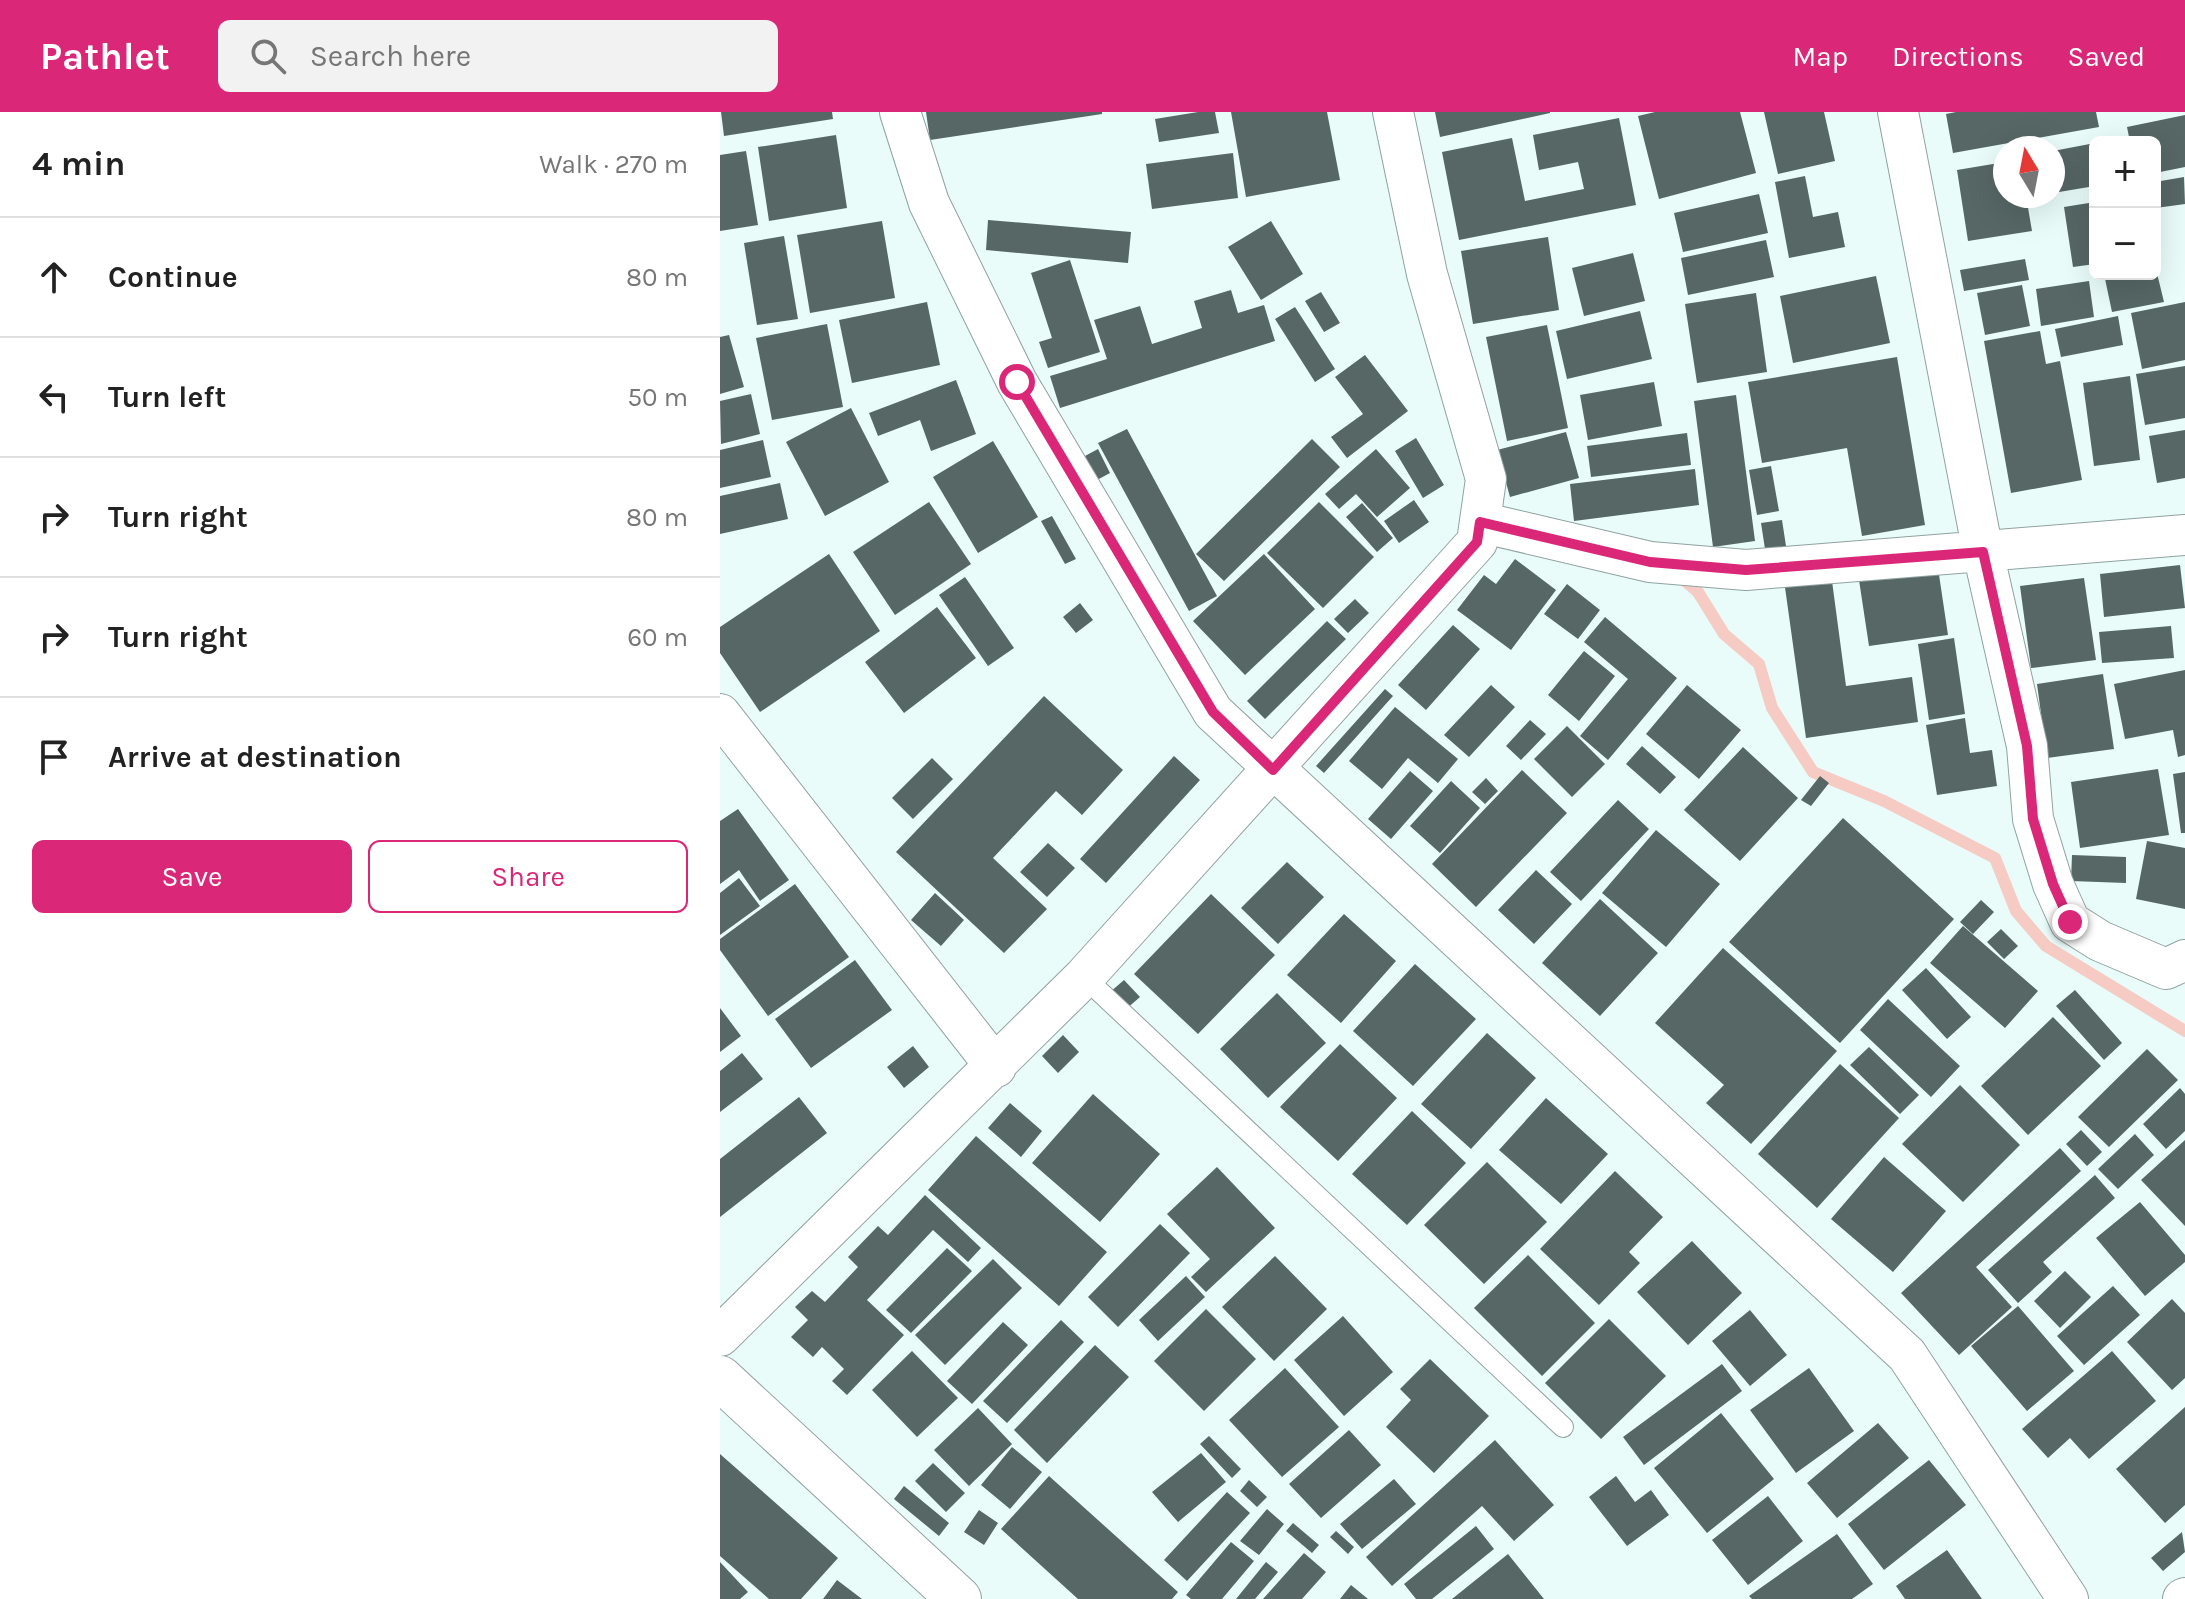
<!DOCTYPE html>
<html lang="en">
<head>
<meta charset="utf-8">
<style>
	:root { --surface:#fff; --page:#f2f2f2; --text:#222; --muted:#767676; --line:#e0e0e0; --accent:#db2777 }
	body { margin:0; font-family:Karla,sans-serif; background:var(--page); color:var(--text) }
	.controls { position:absolute; right:24px; top:24px; display:grid; overflow:hidden; border-radius:12px; box-shadow:0 8px 32px #0002 }
	.controls button { width:72px; height:72px; display:grid; place-items:center; padding:0; border:0; border-bottom:2px solid var(--line); background:var(--surface); color:var(--text); font:40px sans-serif }
	.compass { position:absolute; left:1273px; top:24px; width:72px; height:72px; border-radius:50%; background:var(--surface); box-shadow:0 8px 32px #0002; rotate:350deg }
	.stop { position:absolute; width:24px; height:24px; margin:-18px; border:6px solid #db2777; border-radius:50%; background:#fff }
	.stop.end { background:#db2777; border-color:#fff; box-shadow:0 2px 8px #0008 }
	.list { margin:0; padding:0; list-style:none }
	h2 { display:flex; justify-content:space-between; align-items:center; height:104px; margin:0; padding:0 32px; font-size:34px }
	h2 small { font-size:26px; font-weight:400; color:var(--muted) }
	.list li { display:grid; grid-template-columns:52px 1fr auto; gap:24px; align-items:center; box-sizing:border-box; height:120px; padding:0 32px; border-top:2px solid var(--line) }
	.list b { display:block; font-size:30px; white-space:nowrap }
	.list em { font-size:26px; font-style:normal; color:var(--muted) }
	.actions { display:flex; gap:16px; padding:24px 32px }
	.actions a { flex:1; padding:18px 0; border:2px solid var(--accent); border-radius:12px; text-align:center; font-size:28px; color:var(--accent) }
	.actions .main { background:var(--accent); color:#fff }
	.icon { flex:none; width:44px; height:44px; fill:none; stroke:currentColor; stroke-width:2; stroke-linecap:round; stroke-linejoin:round }
	.map { position:relative; flex:none; width:1465px; height:1487px; overflow:hidden }
	header { display:flex; align-items:center; gap:48px; box-sizing:border-box; height:112px; padding:0 40px; background:var(--accent); color:#fff }
	header strong { font-size:38px }
	nav { display:flex; gap:44px; margin-inline-start:auto; font-size:28px }
	.search { width:560px; height:72px; background:var(--page); display:flex; align-items:center; gap:20px; box-sizing:border-box; padding:0 28px; border-radius:12px; color:var(--muted); font-size:30px }
	main { display:flex }
	aside { flex:1; background:var(--surface) }
	.map>svg:first-child { display:block }
	.lines { fill:none; stroke-linecap:round; stroke-linejoin:round }
	.stream { stroke:#f5cbc3; stroke-width:12 }
	.building { fill:#566765 }
	.lane-casing { stroke:#90a2a0; stroke-width:22 }
	.street-casing { stroke:#90a2a0; stroke-width:42 }
	.secondary-casing { stroke:#90a2a0; stroke-width:46 }
	.lane { stroke:#fff; stroke-width:20 }
	.street { stroke:#fff; stroke-width:40 }
	.secondary { stroke:#fff; stroke-width:44 }
	.route { stroke:#db2777; stroke-width:10 }
</style>
</head>
<body>
<header>
<strong>Pathlet</strong>
<div class="search"><svg class="icon" aria-label="search" viewBox="0 0 24 24"><circle cx="10" cy="10" r="6"/><path d="M15 15l6 6"/></svg>Search here</div>
<nav><a>Map</a><a>Directions</a><a>Saved</a></nav>
</header>
<main>
<aside>
<h2>4 min<small>Walk · 270 m</small></h2>
<ul class="list">
<li><svg class="icon" aria-label="ahead" viewBox="0 0 24 24"><path d="M12 20V5M6 11l6-6 6 6"/></svg><div><b>Continue</b></div><em>80 m</em></li>
<li><svg class="icon" aria-label="left" viewBox="0 0 24 24"><path d="M17 20v-9H6M10 6l-5 5 5 5"/></svg><div><b>Turn left</b></div><em>50 m</em></li>
<li><svg class="icon" aria-label="right" viewBox="0 0 24 24"><path d="M7 20v-9h11M14 6l5 5-5 5"/></svg><div><b>Turn right</b></div><em>80 m</em></li>
<li><svg class="icon" aria-label="right" viewBox="0 0 24 24"><path d="M7 20v-9h11M14 6l5 5-5 5"/></svg><div><b>Turn right</b></div><em>60 m</em></li>
<li><svg class="icon" aria-label="arrive" viewBox="0 0 24 24"><path d="M6 21V4h12l-3 4 3 4H6"/></svg><div><b>Arrive at destination</b></div></li>
</ul>
<div class="actions"><a class="main">Save</a><a>Share</a></div>
</aside>
<div class="map">
<svg width="1465" height="1487" viewBox="0 0 1465 1487">
	<rect width="100%" height="100%" fill="#e9fcfa"/>
	<g class="lines">
		<path class="stream" d="M 959,464 L 978,480 L 1004,522 L 1039,552 L 1052,596 L 1093,660 L 1164,689 L 1275,746 L 1296,799 L 1326,834 L 1465,919"/>
	</g>
	<path class="building" d="M 1,0 L 112,0 L 113,7 L 4,24 Z
		M 206,0 L 382,0 L 382,2 L 210,28 Z
		M 478,0 L 495,0 L 499,21 L 439,30 L 435,7 Z
		M 511,0 L 607,0 L 620,68 L 526,85 Z
		M 715,0 L 830,0 L 830,1 L 720,25 Z
		M 935,0 L 1020,0 L 1036,61 L 939,87 L 918,4 Z
		M 1044,0 L 1104,0 L 1115,49 L 1058,62 Z
		M 1236,0 L 1376,0 L 1379,15 L 1233,41 L 1226,2 Z
		M 1465,3 L 1465,55 L 1435,61 L 1435,30 L 1410,30 L 1407,15 Z
		M 899,6 L 916,93 L 739,128 L 722,40 L 792,26 L 805,89 L 864,77 L 858,50 L 819,58 L 813,23 Z
		M 116,23 L 127,96 L 49,109 L 38,35 Z
		M 1375,31 L 1375,74 L 1333,81 L 1333,39 Z
		M 26,39 L 38,113 L 0,119 L 0,43 Z
		M 513,41 L 518,86 L 432,97 L 426,52 Z
		M 1285,50 L 1285,84 L 1306,84 L 1312,119 L 1248,129 L 1237,58 Z
		M 1085,64 L 1093,105 L 1118,100 L 1125,135 L 1069,146 L 1055,70 Z
		M 1464,65 L 1465,92 L 1436,96 L 1435,70 Z
		M 1039,82 L 1048,121 L 963,140 L 954,101 Z
		M 1375,90 L 1375,152 L 1353,155 L 1344,95 Z
		M 268,108 L 411,120 L 408,151 L 266,138 Z
		M 162,109 L 175,186 L 90,201 L 77,123 Z
		M 551,109 L 583,162 L 541,188 L 508,135 Z
		M 64,124 L 78,207 L 37,213 L 24,131 Z
		M 828,125 L 839,198 L 753,212 L 741,139 Z
		M 1046,128 L 1054,165 L 968,183 L 961,146 Z
		M 913,141 L 925,189 L 864,204 L 852,156 Z
		M 1305,147 L 1309,168 L 1244,179 L 1240,158 Z
		M 350,148 L 380,240 L 328,256 L 319,230 L 332,226 L 311,161 Z
		M 1435,153 L 1444,190 L 1392,200 L 1384,162 L 1435,162 Z
		M 1156,164 L 1170,231 L 1073,251 L 1060,184 Z
		M 1369,169 L 1374,205 L 1321,214 L 1316,177 Z
		M 1302,173 L 1310,214 L 1265,223 L 1257,181 Z
		M 511,178 L 518,201 L 544,193 L 555,229 L 340,296 L 330,264 L 387,247 L 374,208 L 420,194 L 432,232 L 482,216 L 474,189 Z
		M 601,180 L 620,211 L 604,220 L 585,189 Z
		M 1036,181 L 1047,260 L 977,271 L 965,192 Z
		M 207,190 L 220,253 L 132,271 L 119,208 Z
		M 1465,190 L 1465,248 L 1422,257 L 1411,201 Z
		M 575,195 L 615,257 L 595,270 L 555,207 Z
		M 920,199 L 932,247 L 847,267 L 836,219 Z
		M 1398,204 L 1403,233 L 1341,245 L 1335,217 Z
		M 107,212 L 123,295 L 52,308 L 36,226 Z
		M 827,213 L 848,316 L 787,329 L 766,225 Z
		M 1320,219 L 1326,252 L 1340,249 L 1362,368 L 1291,381 L 1264,229 Z
		M 9,223 L 24,275 L 0,282 L 0,225 Z
		M 645,243 L 688,299 L 627,346 L 611,325 L 643,302 L 615,265 Z
		M 1177,245 L 1205,413 L 1142,424 L 1127,336 L 1042,351 L 1028,270 Z
		M 1465,254 L 1465,306 L 1425,313 L 1416,262 Z
		M 1410,264 L 1420,348 L 1374,354 L 1363,271 Z
		M 236,268 L 256,322 L 211,339 L 200,308 L 158,324 L 149,301 Z
		M 934,270 L 942,314 L 868,328 L 860,283 Z
		M 31,282 L 40,322 L 1,332 L 0,289 Z
		M 1016,283 L 1035,429 L 993,435 L 974,289 Z
		M 131,296 L 169,370 L 105,404 L 66,330 Z
		M 407,317 L 497,484 L 469,499 L 378,331 Z
		M 1465,318 L 1465,366 L 1437,371 L 1429,324 Z
		M 846,320 L 859,366 L 790,385 L 777,338 Z
		M 967,321 L 971,353 L 871,365 L 867,334 Z
		M 696,326 L 724,373 L 703,386 L 675,339 Z
		M 592,327 L 620,355 L 504,469 L 476,442 Z
		M 43,328 L 51,365 L 0,376 L 0,338 Z
		M 273,329 L 318,405 L 258,441 L 213,365 Z
		M 378,337 L 390,361 L 377,368 L 365,344 Z
		M 656,337 L 690,376 L 657,405 L 636,382 L 619,397 L 605,382 Z
		M 1051,354 L 1059,399 L 1037,403 L 1029,358 Z
		M 975,357 L 979,393 L 854,409 L 850,372 Z
		M 60,371 L 68,407 L 0,422 L 0,384 Z
		M 694,388 L 709,410 L 679,431 L 664,409 Z
		M 209,390 L 251,452 L 175,503 L 133,440 Z
		M 599,390 L 654,445 L 603,496 L 547,441 Z
		M 642,391 L 673,426 L 657,440 L 626,405 Z
		M 332,404 L 356,447 L 345,452 L 321,409 Z
		M 1062,408 L 1068,447 L 1047,450 L 1041,411 Z
		M 109,442 L 160,519 L 40,600 L 0,541 L 0,515 Z
		M 544,442 L 595,497 L 525,563 L 473,509 Z
		M 795,447 L 836,478 L 791,538 L 737,498 L 764,463 L 776,472 Z
		M 1460,453 L 1465,496 L 1384,505 L 1380,462 Z
		M 1110,454 L 1126,574 L 1192,565 L 1198,610 L 1086,626 L 1063,461 Z
		M 1218,456 L 1228,523 L 1149,534 L 1139,468 Z
		M 245,465 L 294,536 L 268,554 L 219,483 Z
		M 1364,466 L 1376,548 L 1311,556 L 1300,474 Z
		M 847,472 L 880,498 L 858,527 L 824,502 Z
		M 635,487 L 649,501 L 628,521 L 614,507 Z
		M 360,491 L 373,508 L 356,521 L 343,505 Z
		M 217,495 L 256,546 L 184,601 L 145,550 Z
		M 885,505 L 957,566 L 888,648 L 860,624 L 908,567 L 864,530 Z
		M 607,509 L 626,527 L 545,607 L 527,589 Z
		M 733,513 L 760,537 L 706,598 L 678,573 Z
		M 1451,514 L 1454,546 L 1382,551 L 1379,520 Z
		M 1234,526 L 1245,602 L 1209,608 L 1198,532 Z
		M 864,539 L 895,564 L 859,609 L 828,583 Z
		M 1465,558 L 1465,643 L 1458,645 L 1453,618 L 1405,627 L 1394,572 Z
		M 1383,562 L 1394,637 L 1327,646 L 1317,572 Z
		M 771,573 L 795,595 L 749,645 L 724,623 Z
		M 967,573 L 1021,618 L 979,667 L 926,622 Z
		M 665,577 L 673,584 L 604,661 L 596,654 Z
		M 324,584 L 403,658 L 362,703 L 336,679 L 273,746 L 327,797 L 284,841 L 176,740 Z
		M 675,595 L 738,647 L 718,671 L 688,646 L 662,677 L 629,649 Z
		M 1245,606 L 1250,641 L 1272,638 L 1277,674 L 1217,683 L 1206,613 Z
		M 810,608 L 826,622 L 801,648 L 786,634 Z
		M 847,614 L 885,652 L 852,685 L 814,647 Z
		M 922,634 L 956,665 L 940,682 L 906,652 Z
		M 1023,635 L 1078,686 L 1020,749 L 964,698 Z
		M 454,644 L 480,668 L 386,771 L 360,747 Z
		M 212,646 L 233,667 L 193,707 L 172,686 Z
		M 1438,657 L 1449,723 L 1360,736 L 1351,670 Z
		M 802,658 L 847,701 L 756,795 L 712,752 Z
		M 690,659 L 713,679 L 671,727 L 648,707 Z
		M 1465,660 L 1465,721 L 1461,721 L 1453,662 Z
		M 1100,664 L 1109,671 L 1091,694 L 1081,688 Z
		M 766,666 L 778,679 L 765,692 L 752,680 Z
		M 731,669 L 760,696 L 720,741 L 690,714 Z
		M 898,688 L 929,717 L 861,789 L 830,760 Z
		M 18,697 L 69,768 L 40,789 L 19,758 L 0,772 L 0,709 Z
		M 1123,706 L 1234,807 L 1120,931 L 1009,830 Z
		M 936,718 L 1000,772 L 946,835 L 882,781 Z
		M 1427,729 L 1465,736 L 1465,797 L 1416,787 Z
		M 328,731 L 355,756 L 327,785 L 300,760 Z
		M 1352,743 L 1406,745 L 1406,771 L 1351,769 Z
		M 567,750 L 604,785 L 558,832 L 521,796 Z
		M 816,758 L 852,792 L 814,832 L 778,798 Z
		M 19,766 L 40,794 L 0,823 L 0,781 Z
		M 75,772 L 129,845 L 48,904 L 0,838 L 0,827 Z
		M 215,781 L 244,808 L 221,834 L 191,808 Z
		M 491,782 L 555,843 L 478,922 L 414,862 Z
		M 880,787 L 938,841 L 880,904 L 822,851 Z
		M 1261,788 L 1274,800 L 1253,822 L 1240,810 Z
		M 624,802 L 676,849 L 621,911 L 567,863 Z
		M 1243,814 L 1318,879 L 1285,916 L 1210,851 Z
		M 1281,817 L 1298,834 L 1284,847 L 1267,830 Z
		M 1003,836 L 1117,939 L 1031,1032 L 986,991 L 1004,973 L 935,911 Z
		M 135,848 L 172,898 L 91,956 L 55,907 Z
		M 695,852 L 756,907 L 693,974 L 633,919 Z
		M 1206,856 L 1251,905 L 1227,927 L 1182,878 Z
		M 404,868 L 420,885 L 405,898 L 389,881 Z
		M 1355,878 L 1402,931 L 1384,948 L 1336,894 Z
		M 557,881 L 606,931 L 548,986 L 500,937 Z
		M 1168,887 L 1240,954 L 1211,985 L 1140,918 Z
		M 0,896 L 21,924 L 0,940 Z
		M 1333,905 L 1381,954 L 1308,1023 L 1261,974 Z
		M 767,921 L 816,966 L 751,1037 L 701,992 Z
		M 343,923 L 359,940 L 338,961 L 322,944 Z
		M 620,932 L 677,986 L 618,1049 L 560,995 Z
		M 193,934 L 209,955 L 184,976 L 167,955 Z
		M 1149,935 L 1199,983 L 1180,1002 L 1130,953 Z
		M 1427,937 L 1458,968 L 1389,1035 L 1358,1005 Z
		M 22,941 L 43,967 L 0,1000 L 0,959 Z
		M 1120,952 L 1179,1006 L 1097,1096 L 1038,1042 Z
		M 1240,973 L 1300,1033 L 1243,1090 L 1182,1032 Z
		M 1460,976 L 1465,982 L 1465,1019 L 1446,1037 L 1423,1012 Z
		M 373,982 L 440,1042 L 380,1110 L 312,1051 Z
		M 79,985 L 107,1021 L 0,1105 L 0,1047 Z
		M 826,986 L 888,1042 L 841,1092 L 779,1038 Z
		M 290,991 L 322,1019 L 301,1045 L 268,1016 Z
		M 692,999 L 746,1051 L 687,1113 L 632,1062 Z
		M 1361,1018 L 1382,1040 L 1367,1054 L 1346,1032 Z
		M 1415,1022 L 1434,1043 L 1398,1077 L 1378,1057 Z
		M 256,1024 L 387,1140 L 339,1194 L 208,1078 Z
		M 1465,1028 L 1465,1114 L 1421,1068 Z
		M 1340,1036 L 1361,1059 L 1256,1155 L 1292,1195 L 1239,1243 L 1181,1181 Z
		M 1164,1045 L 1226,1099 L 1173,1160 L 1111,1107 Z
		M 767,1050 L 827,1110 L 764,1172 L 704,1113 Z
		M 497,1055 L 555,1116 L 486,1180 L 471,1165 L 490,1147 L 447,1102 Z
		M 895,1059 L 943,1105 L 909,1140 L 920,1151 L 879,1193 L 820,1137 Z
		M 1375,1063 L 1395,1086 L 1323,1150 L 1332,1160 L 1298,1191 L 1268,1158 Z
		M 205,1083 L 261,1136 L 248,1150 L 213,1118 L 147,1188 L 184,1223 L 127,1283 L 112,1269 L 124,1257 L 102,1235 L 93,1245 L 71,1225 L 88,1208 L 75,1195 L 92,1179 L 105,1190 L 138,1155 L 128,1145 L 158,1114 L 168,1123 Z
		M 1420,1090 L 1465,1143 L 1465,1150 L 1425,1184 L 1376,1126 Z
		M 440,1112 L 470,1141 L 398,1215 L 368,1185 Z
		M 972,1129 L 1022,1181 L 968,1233 L 917,1180 Z
		M 227,1136 L 252,1159 L 191,1221 L 166,1198 Z
		M 808,1143 L 875,1211 L 822,1264 L 754,1196 Z
		M 555,1144 L 607,1197 L 554,1249 L 502,1195 Z
		M 273,1147 L 302,1176 L 225,1253 L 195,1223 Z
		M 1345,1159 L 1371,1185 L 1340,1216 L 1314,1189 Z
		M 466,1164 L 485,1185 L 438,1229 L 419,1208 Z
		M 1393,1174 L 1420,1203 L 1364,1253 L 1337,1224 Z
		M 1452,1187 L 1465,1201 L 1465,1266 L 1452,1278 L 1407,1230 Z
		M 1298,1194 L 1354,1259 L 1307,1299 L 1251,1234 Z
		M 486,1197 L 536,1247 L 484,1299 L 434,1249 Z
		M 1030,1198 L 1067,1243 L 1030,1274 L 992,1229 Z
		M 623,1204 L 673,1260 L 624,1304 L 574,1248 Z
		M 889,1207 L 946,1264 L 881,1327 L 825,1271 Z
		M 341,1208 L 364,1230 L 287,1311 L 263,1289 Z
		M 283,1210 L 308,1233 L 252,1292 L 227,1269 Z
		M 375,1233 L 409,1265 L 327,1351 L 294,1318 Z
		M 192,1239 L 238,1286 L 197,1325 L 152,1278 Z
		M 1392,1239 L 1436,1289 L 1369,1347 L 1350,1326 L 1328,1346 L 1302,1317 Z
		M 710,1247 L 769,1304 L 714,1361 L 666,1315 L 691,1288 L 680,1277 Z
		M 1002,1252 L 1022,1279 L 924,1353 L 903,1325 Z
		M 565,1256 L 619,1315 L 562,1365 L 509,1308 Z
		M 1089,1256 L 1134,1319 L 1076,1361 L 1030,1298 Z
		M 1465,1295 L 1465,1393 L 1445,1411 L 1396,1357 Z
		M 258,1296 L 292,1332 L 249,1374 L 214,1338 Z
		M 1001,1301 L 1054,1367 L 987,1421 L 934,1356 Z
		M 1158,1311 L 1189,1346 L 1117,1406 L 1087,1371 Z
		M 629,1318 L 661,1353 L 601,1406 L 569,1372 Z
		M 489,1324 L 521,1357 L 512,1366 L 480,1332 Z
		M 775,1328 L 834,1393 L 794,1429 L 762,1394 L 672,1474 L 646,1445 Z
		M 292,1335 L 322,1360 L 290,1397 L 261,1373 Z
		M 481,1341 L 506,1370 L 458,1410 L 432,1380 Z
		M 0,1342 L 118,1446 L 81,1487 L 49,1487 L 0,1444 Z
		M 1209,1348 L 1246,1393 L 1164,1458 L 1128,1412 Z
		M 213,1351 L 245,1381 L 226,1400 L 195,1369 Z
		M 329,1364 L 458,1480 L 452,1487 L 358,1487 L 281,1417 Z
		M 896,1364 L 915,1390 L 931,1378 L 949,1403 L 907,1434 L 869,1385 Z
		M 674,1367 L 696,1392 L 642,1437 L 620,1412 Z
		M 529,1368 L 547,1385 L 537,1395 L 520,1379 Z
		M 184,1374 L 229,1411 L 219,1424 L 174,1387 Z
		M 507,1380 L 530,1401 L 467,1469 L 444,1448 Z
		M 1048,1384 L 1083,1429 L 1028,1473 L 992,1428 Z
		M 547,1397 L 564,1412 L 539,1443 L 520,1429 Z
		M 259,1398 L 278,1411 L 264,1433 L 244,1420 Z
		M 573,1411 L 599,1433 L 592,1441 L 566,1419 Z
		M 756,1414 L 774,1437 L 712,1487 L 696,1487 L 684,1472 Z
		M 616,1419 L 634,1435 L 628,1442 L 610,1425 Z
		M 1462,1420 L 1465,1440 L 1443,1459 L 1431,1446 Z
		M 1117,1422 L 1153,1472 L 1132,1487 L 1032,1487 L 1029,1484 Z
		M 511,1430 L 534,1449 L 502,1487 L 471,1487 L 466,1483 Z
		M 1227,1438 L 1262,1487 L 1185,1487 L 1176,1474 Z
		M 584,1441 L 606,1460 L 582,1487 L 543,1487 Z
		M 788,1442 L 824,1487 L 732,1487 Z
		M 0,1450 L 28,1480 L 20,1487 L 0,1487 Z
		M 546,1450 L 558,1460 L 535,1487 L 516,1487 Z
		M 117,1468 L 142,1487 L 103,1487 Z
		M 631,1473 L 648,1487 L 620,1487 Z"/>
	<g class="lines">
		<g class="lane-casing">
			<path id="lane" d="M 364,865 L 843,1315"/>
		</g>
		<g class="street-casing">
			<path id="street" d="M 180,0 L 209,91 L 297,270 L 493,600 L 1187,1243 L 1348,1487
				M 1178,0 L 1263,440 L 1307,634 L 1313,707 L 1333,772 L 1350,810 L 1380,829 L 1446,857 L 1465,848
				M 760,410 L 930,450 L 1026,458 L 1465,423
				M 0,602 L 276,955
				M 0,1224 L 364,865 L 757,430 L 766,367 L 707,162 L 673,0
				M 1463,1487 L 1465,1486"/>
		</g>
		<g class="secondary-casing">
			<path id="secondary" d="M 0,1266 L 239,1487"/>
		</g>
		<use href="#lane" class="lane"/>
		<use href="#street" class="street"/>
		<use href="#secondary" class="secondary"/>
	</g>
	<g class="lines">
		<path class="route" d="M 297,270 L 493,600 L 553,658 L 757,430 L 760,410 L 930,450 L 1026,458 L 1263,440 L 1307,634 L 1313,707 L 1333,772 L 1350,810"/>
	</g>
</svg>
<div class="controls">
<button>+</button>
<button>−</button>
</div>
<svg class="compass" viewBox="-18 -18 36 36"><path d="M0-13l5 13h-10z" fill="#e53935"/><path d="M0 13l5-13h-10z" fill="#767676"/></svg>
<div class="stop" style="left:297px;top:270px"></div>
<div class="stop end" style="left:1350px;top:810px"></div>
</div>
</main>
</body>
</html>
